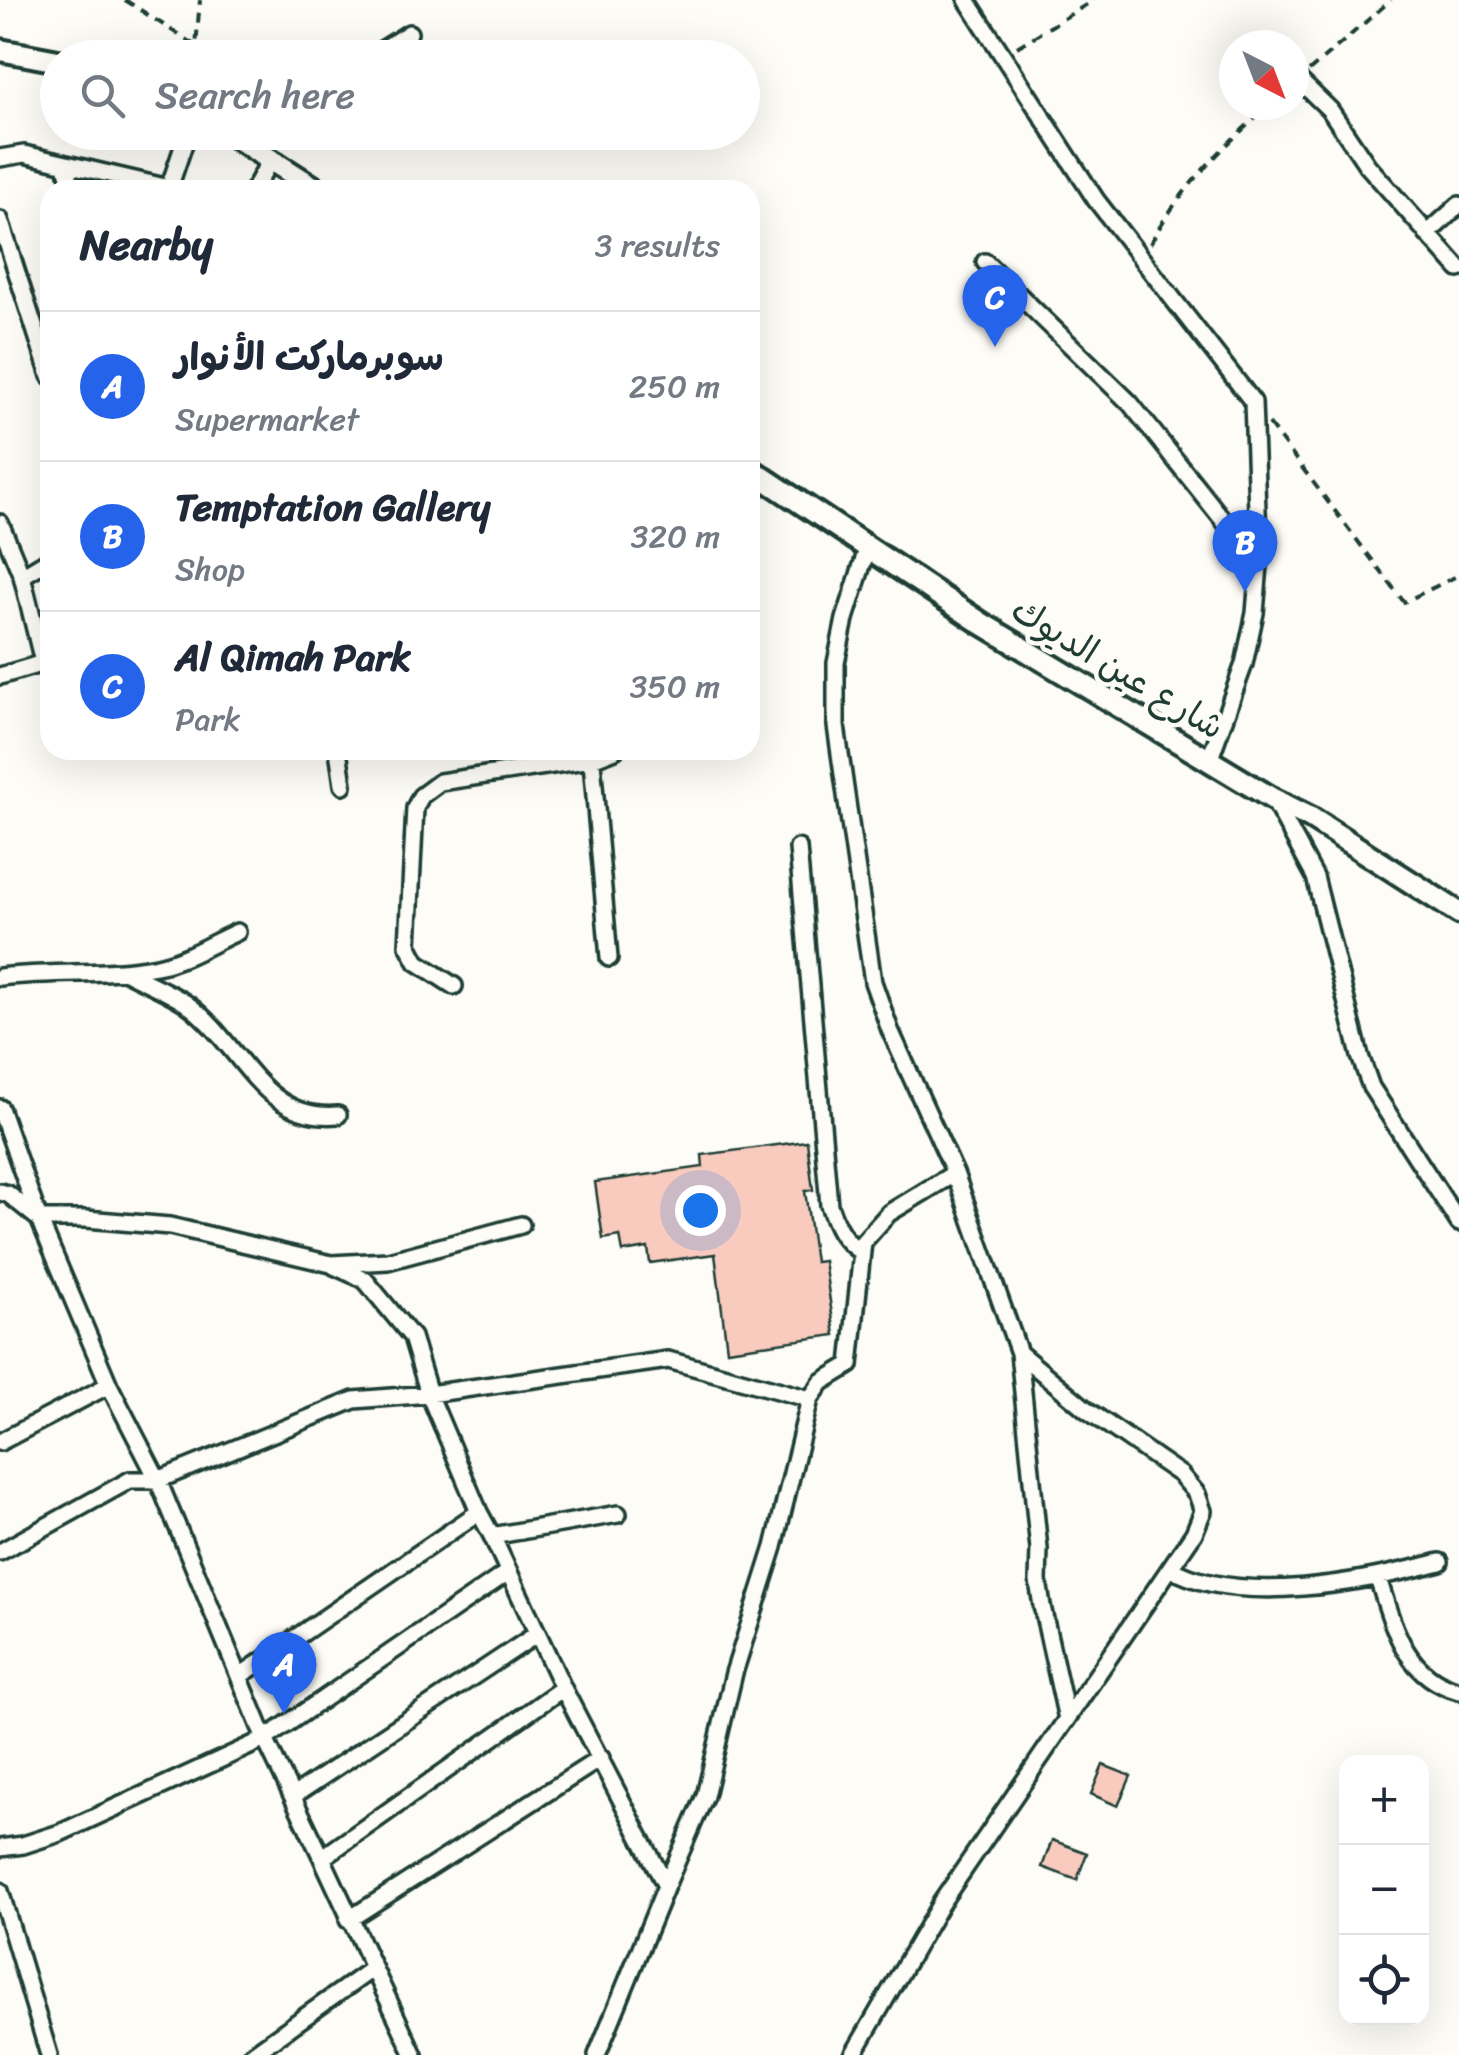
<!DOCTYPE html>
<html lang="en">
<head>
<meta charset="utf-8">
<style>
	:root { --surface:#fff; --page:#f6f6f7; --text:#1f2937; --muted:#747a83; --line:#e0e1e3; --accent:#2563eb }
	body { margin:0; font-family:Sriracha,"Playpen Sans Arabic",sans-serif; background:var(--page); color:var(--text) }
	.controls { position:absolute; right:30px; bottom:30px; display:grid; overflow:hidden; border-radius:20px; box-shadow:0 10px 40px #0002 }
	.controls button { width:90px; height:90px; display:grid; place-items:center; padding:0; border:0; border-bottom:2px solid var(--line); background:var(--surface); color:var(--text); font:50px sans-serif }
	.compass { position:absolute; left:1219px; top:30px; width:90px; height:90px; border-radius:50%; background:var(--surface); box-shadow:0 10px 40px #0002; rotate:138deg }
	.you { position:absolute; left:700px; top:1210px; width:35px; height:35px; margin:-25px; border:8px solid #fff; border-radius:50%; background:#1a73e8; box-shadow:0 0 0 15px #1a73e833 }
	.badge { display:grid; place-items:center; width:65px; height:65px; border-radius:50%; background:var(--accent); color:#fff; font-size:32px; font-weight:700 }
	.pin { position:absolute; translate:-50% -82px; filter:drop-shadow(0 2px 5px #0008) }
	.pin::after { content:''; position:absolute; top:52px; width:35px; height:30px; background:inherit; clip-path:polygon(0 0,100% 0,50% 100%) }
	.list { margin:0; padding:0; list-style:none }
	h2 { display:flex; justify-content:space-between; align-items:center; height:130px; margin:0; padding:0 40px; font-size:42px }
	h2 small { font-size:32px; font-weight:400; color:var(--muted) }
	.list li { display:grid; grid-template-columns:65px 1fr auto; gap:30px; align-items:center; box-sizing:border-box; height:150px; padding:0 40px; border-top:2px solid var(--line) }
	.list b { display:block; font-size:38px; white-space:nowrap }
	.list p { margin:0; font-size:32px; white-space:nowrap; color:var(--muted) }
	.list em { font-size:32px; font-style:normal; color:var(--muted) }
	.icon { flex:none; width:55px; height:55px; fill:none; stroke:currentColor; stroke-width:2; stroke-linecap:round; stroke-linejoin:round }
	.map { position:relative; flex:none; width:1459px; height:2055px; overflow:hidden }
	.search { position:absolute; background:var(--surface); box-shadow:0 10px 40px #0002; left:40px; top:40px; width:720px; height:110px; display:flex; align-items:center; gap:25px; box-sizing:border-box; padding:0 35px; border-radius:55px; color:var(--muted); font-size:38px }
	.panel { position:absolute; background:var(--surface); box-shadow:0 10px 40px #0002; left:40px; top:180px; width:720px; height:580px; border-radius:30px }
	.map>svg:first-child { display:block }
	.building { fill:#f9cbbe; stroke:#1f3d34; stroke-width:2.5 }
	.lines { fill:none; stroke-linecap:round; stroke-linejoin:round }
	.street-casing { stroke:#1f3d34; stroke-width:22 }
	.secondary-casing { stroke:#1f3d34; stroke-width:28 }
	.path { stroke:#1f3d34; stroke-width:4; stroke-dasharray:10 8; stroke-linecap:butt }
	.street { stroke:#fdfcf7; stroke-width:15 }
	.secondary { stroke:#fdfcf7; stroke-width:20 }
	.labels { text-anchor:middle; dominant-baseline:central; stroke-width:9; stroke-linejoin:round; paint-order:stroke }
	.street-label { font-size:35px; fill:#1f3d34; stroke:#fdfcf7 }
</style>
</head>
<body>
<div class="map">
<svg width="1459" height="2055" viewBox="0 0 1459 2055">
	<rect width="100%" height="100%" fill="#fdfcf7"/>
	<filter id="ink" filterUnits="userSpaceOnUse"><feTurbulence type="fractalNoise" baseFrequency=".01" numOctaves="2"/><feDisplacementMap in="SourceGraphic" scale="20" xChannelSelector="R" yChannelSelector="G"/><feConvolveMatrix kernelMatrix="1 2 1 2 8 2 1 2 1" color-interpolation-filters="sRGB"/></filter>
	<g filter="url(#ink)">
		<path class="building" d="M 807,1141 L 813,1190 L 805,1191 L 815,1262 L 824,1261 L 835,1335 L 727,1350 L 715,1254 L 650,1263 L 648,1248 L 623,1252 L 620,1236 L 603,1239 L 595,1182 L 703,1167 L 702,1155 Z
			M 1103,1765 L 1131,1776 L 1118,1806 L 1091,1794 Z
			M 1052,1840 L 1087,1853 L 1077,1880 L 1042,1867 Z"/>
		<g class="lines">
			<g class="street-casing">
				<path id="street" d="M 967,0 L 1096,200 L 1253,402 L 1259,565 L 1255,613 L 1244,664 L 1209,761
					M 369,58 L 409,33
					M 1299,80 L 1330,110 L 1367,165 L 1459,269
					M 0,158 L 24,154 L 169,188 L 188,132
					M 66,166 L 73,190
					M 254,190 L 270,160
					M 0,220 L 50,376
					M 1427,234 L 1459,205
					M 985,262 L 1130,403 L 1259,565
					M 0,523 L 22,576 L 43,662
					M 22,576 L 50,559
					M 0,676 L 50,661
					M 338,750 L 343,785
					M 591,750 L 609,958
					M 1273,799 L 1315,877 L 1360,1056 L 1371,1087 L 1459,1223
					M 798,848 L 829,1205 C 836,1226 842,1240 861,1252
					M 124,971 C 144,982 168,991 187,1004 C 242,1044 261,1122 338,1115
					M 0,977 C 52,971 106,976 157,966 C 184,961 212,943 237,932
					M 454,986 L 417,962 L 408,945 L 415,808 L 421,796 L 440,782 L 592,759 L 615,750
					M 0,1108 L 39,1219 L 86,1219 L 170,1226 L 331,1264 L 388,1261 L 521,1225
					M 0,1192 L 8,1194 L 39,1219 L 109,1385 L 158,1480 L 265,1739 L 60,1833 L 23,1845 L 0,1848
					M 334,1266 L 365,1280 L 412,1337 L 429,1394 L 479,1512 L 492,1536 L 618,1514
					M 1019,1353 L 1039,1549 L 1038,1581 L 1042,1606 L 1067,1719
					M 0,1442 L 109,1385
					M 492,1536 L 563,1688 L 666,1886 L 597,2055
					M 0,1552 L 130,1480 L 158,1480 L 354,1400 L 429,1394 L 668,1360 L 810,1399
					M 1170,1568 C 1238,1608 1368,1581 1440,1562
					M 508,1572 L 265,1739 L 322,1858 L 563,1688
					M 1378,1578 C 1393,1626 1405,1677 1459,1691
					M 240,1676 L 479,1512
					M 293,1796 L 537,1634
					M 322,1858 L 414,2055
					M 666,1886 L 705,1796 L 734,1673 L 774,1547 L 810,1399 L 822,1382 L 850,1365 L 863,1242 L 889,1213 L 955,1173 L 890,1030 L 873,982 L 836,726 L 836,663 L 845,619 L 868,546
					M 0,1891 L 49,2055
					M 348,1920 L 601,1758
					M 251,2055 L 372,1969
					M 853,2055 L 941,1903 L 1194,1533 L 1203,1511 L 1197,1494 L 1181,1475 L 1087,1410 L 1019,1353 L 955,1173"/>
			</g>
			<g class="secondary-casing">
				<path id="secondary" d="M 0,50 L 58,61
					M 227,132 L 318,190
					M 750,469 L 981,623 L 1273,799 L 1311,818 L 1459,913"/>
			</g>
			<path class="path" d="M 125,0 L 196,46 L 200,0
				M 1017,47 L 1094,0
				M 196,58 L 196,46
				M 1309,71 L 1391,0
				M 1150,244 C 1178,191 1225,144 1270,105
				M 1269,424 L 1404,602 L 1459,575"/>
			<use href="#street" class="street"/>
			<use href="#secondary" class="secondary"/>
		</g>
	</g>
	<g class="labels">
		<g class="street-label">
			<text transform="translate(1118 668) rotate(31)">شارع عين الديوك</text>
		</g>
	</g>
</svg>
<div class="controls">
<button>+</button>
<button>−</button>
<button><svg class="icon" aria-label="locate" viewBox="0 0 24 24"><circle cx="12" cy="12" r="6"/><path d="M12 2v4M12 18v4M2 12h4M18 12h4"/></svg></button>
</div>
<svg class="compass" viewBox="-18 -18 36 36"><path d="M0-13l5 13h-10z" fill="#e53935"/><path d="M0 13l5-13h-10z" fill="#747a83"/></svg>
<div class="you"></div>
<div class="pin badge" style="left:284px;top:1714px">A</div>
<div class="pin badge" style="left:1245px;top:592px">B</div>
<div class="pin badge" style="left:995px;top:347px">C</div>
<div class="search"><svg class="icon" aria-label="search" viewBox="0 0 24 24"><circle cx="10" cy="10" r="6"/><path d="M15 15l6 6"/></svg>Search here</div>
<section class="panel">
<h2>Nearby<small>3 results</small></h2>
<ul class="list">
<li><span class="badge">A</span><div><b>سوبرماركت الأنوار</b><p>Supermarket</p></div><em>250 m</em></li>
<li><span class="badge">B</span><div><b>Temptation Gallery</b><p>Shop</p></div><em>320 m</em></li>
<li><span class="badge">C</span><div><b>Al Qimah Park</b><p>Park</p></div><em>350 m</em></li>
</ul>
</section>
</div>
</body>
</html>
